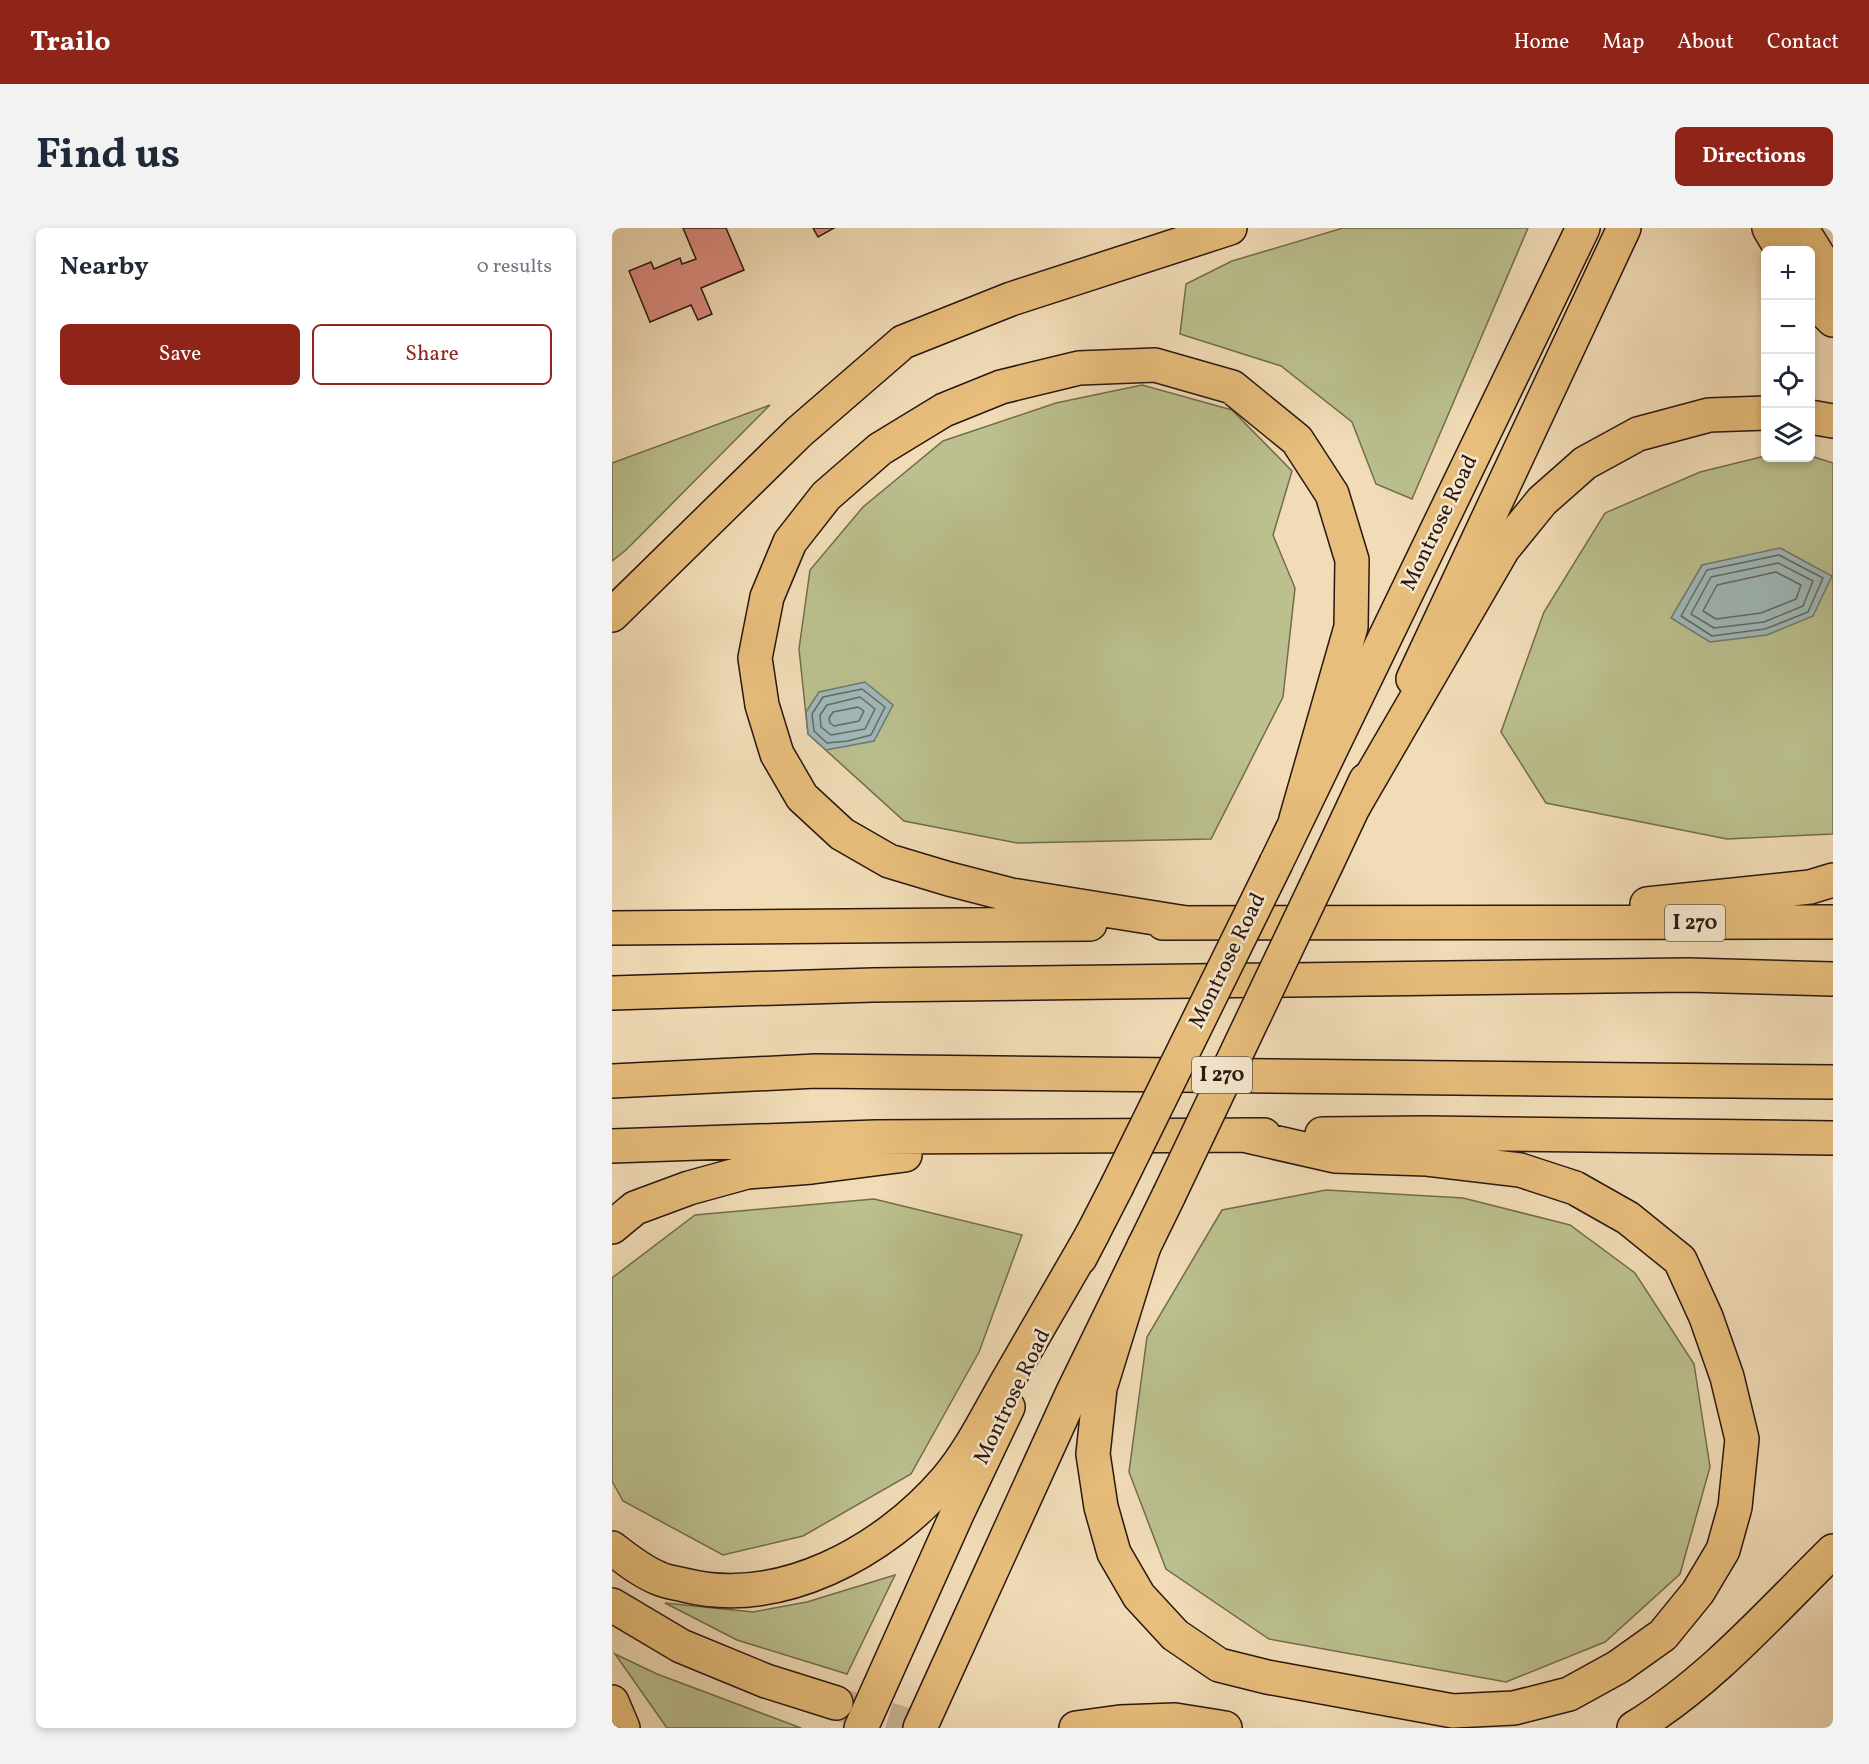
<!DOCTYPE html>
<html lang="en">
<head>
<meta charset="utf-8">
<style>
	:root { --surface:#fff; --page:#f2f2f3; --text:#1f2937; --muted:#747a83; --line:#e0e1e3; --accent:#8f2418 }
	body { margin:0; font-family:Vollkorn,serif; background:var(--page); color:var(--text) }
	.controls { position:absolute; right:18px; top:18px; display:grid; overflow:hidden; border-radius:9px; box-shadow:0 3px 9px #0003 }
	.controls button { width:54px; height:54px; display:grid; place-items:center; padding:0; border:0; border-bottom:2px solid var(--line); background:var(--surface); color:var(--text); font:30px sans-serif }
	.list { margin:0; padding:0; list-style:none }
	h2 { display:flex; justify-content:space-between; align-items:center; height:78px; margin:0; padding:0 24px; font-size:26px }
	h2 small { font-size:20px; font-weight:400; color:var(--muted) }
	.actions { display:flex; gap:12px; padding:18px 24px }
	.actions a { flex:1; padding:14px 0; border:2px solid var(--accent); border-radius:9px; text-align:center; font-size:21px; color:var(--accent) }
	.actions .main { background:var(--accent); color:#fff }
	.icon { flex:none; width:33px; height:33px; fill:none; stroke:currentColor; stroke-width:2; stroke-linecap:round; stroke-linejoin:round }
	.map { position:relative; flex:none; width:1221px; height:1500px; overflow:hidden; border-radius:9px }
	header { display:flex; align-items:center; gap:36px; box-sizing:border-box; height:84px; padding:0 30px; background:var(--accent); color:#fff }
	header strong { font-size:28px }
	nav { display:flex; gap:33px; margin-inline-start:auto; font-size:21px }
	.intro { display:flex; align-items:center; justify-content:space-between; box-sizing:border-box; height:144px; padding:0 36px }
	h1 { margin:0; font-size:42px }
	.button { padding:15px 27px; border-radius:9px; background:var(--accent); color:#fff; font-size:21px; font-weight:700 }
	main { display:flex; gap:36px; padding:0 36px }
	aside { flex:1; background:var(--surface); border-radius:9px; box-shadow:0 3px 9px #0003 }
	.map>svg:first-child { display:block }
	.green { fill:#bbc08e; stroke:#726c4f; stroke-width:1.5 }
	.water { fill:#9fb9b9; stroke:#707875; stroke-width:1.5 }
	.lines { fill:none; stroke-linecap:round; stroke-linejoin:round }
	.shore { stroke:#646864; stroke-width:1.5 }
	.building { fill:#db8b7f; stroke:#291710; stroke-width:1.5 }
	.highway-tunnel { stroke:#c9b596; stroke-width:33; stroke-dasharray:33 16; stroke-linecap:butt }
	.major-casing { stroke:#291710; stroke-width:36 }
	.highway-casing { stroke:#291710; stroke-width:36 }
	.major { stroke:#e8be7c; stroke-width:33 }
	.highway { stroke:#e8be7c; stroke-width:33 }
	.major-bridge-casing { stroke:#291710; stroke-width:36; stroke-linecap:butt }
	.major-bridge { stroke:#e8be7c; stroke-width:33 }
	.labels { text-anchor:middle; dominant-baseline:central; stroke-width:5; stroke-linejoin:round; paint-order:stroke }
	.shield { fill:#f6e8d0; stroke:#66564a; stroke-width:1.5 }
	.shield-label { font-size:21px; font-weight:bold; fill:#291710 }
	.street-label { font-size:22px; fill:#291710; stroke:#f6e8d0 }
</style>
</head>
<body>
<header>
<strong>Trailo</strong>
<nav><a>Home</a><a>Map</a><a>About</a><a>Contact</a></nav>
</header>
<div class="intro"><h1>Find us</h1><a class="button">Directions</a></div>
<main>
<aside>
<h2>Nearby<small>0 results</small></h2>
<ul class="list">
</ul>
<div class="actions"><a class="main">Save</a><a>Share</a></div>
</aside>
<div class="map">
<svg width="1221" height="1500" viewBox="0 0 1221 1500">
	<rect width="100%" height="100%" fill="#f1dcb7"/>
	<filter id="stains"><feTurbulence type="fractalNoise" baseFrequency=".00333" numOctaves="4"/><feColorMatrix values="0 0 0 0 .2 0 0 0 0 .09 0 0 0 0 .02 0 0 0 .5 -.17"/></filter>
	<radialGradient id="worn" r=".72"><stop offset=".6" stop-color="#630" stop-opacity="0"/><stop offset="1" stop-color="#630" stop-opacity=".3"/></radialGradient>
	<path class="green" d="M 731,0 L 916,0 L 800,271 L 764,256 L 740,194 L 669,138 L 568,106 L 574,56 L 620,33 Z
		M 530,157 L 620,182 L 680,243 L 661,307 L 683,360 L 671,469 L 599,611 L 405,615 L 292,593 L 196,506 L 187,421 L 198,342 L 251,279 L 331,213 L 444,175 Z
		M 158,177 L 14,322 L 0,333 L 0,235 Z
		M 1153,228 L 1198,230 L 1199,228 L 1221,235 L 1221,606 L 1115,611 L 934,575 L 889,504 L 932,384 L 993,285 L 1088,244 Z
		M 714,962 L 851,970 L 958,997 L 1023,1045 L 1082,1136 L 1098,1239 L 1068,1346 L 993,1414 L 894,1454 L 657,1411 L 554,1341 L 517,1244 L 535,1109 L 610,982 Z
		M 262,971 L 410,1007 L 367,1124 L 299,1246 L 191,1308 L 111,1327 L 11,1273 L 0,1253 L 0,1050 L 83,987 Z
		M 283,1347 L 235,1446 L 125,1412 L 53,1375 L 141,1384 L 195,1374 Z
		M 3,1426 L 45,1446 L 189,1500 L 55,1500 Z"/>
	<path class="water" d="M 1168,320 L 1220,348 L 1201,388 L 1155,407 L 1098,414 L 1059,390 L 1090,337 Z
		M 253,454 L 281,477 L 262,513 L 214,522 L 196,506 L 194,484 L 207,464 Z"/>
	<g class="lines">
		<path class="shore" d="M 1167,327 L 1211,350 L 1196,384 L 1153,401 L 1100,408 L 1069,388 L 1095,342 Z
			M 1166,335 L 1201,353 L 1191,378 L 1152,394 L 1102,400 L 1079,386 L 1099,349 Z
			M 1164,344 L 1189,357 L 1184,371 L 1149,385 L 1104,391 L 1091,383 L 1105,357 Z
			M 250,461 L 273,479 L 259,507 L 236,513 L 215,515 L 202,503 L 200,486 L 211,469 Z
			M 248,469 L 263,481 L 253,501 L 219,507 L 209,499 L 208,487 L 215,477 Z
			M 246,479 L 252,483 L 247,493 L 222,498 L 218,495 L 217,490 L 221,484 Z"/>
	</g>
	<path class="building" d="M 71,0 L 114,0 L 132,42 L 89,60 L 100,86 L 86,92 L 79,77 L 38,94 L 17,43 L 39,34 L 42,41 L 68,30 L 70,36 L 84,31 Z
		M 201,0 L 222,0 L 206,9 Z"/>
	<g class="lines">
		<path class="highway-tunnel" d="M 229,1477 L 307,1500"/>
		<g class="major-casing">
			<path id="major" d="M 801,451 L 1012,0
				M 664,635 L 971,0
				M 715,635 L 754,552
				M 468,1030 L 504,960
				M 249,1500 L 345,1286 L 396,1179
				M 308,1500 L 460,1166 L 557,967"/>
		</g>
		<g class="highway-casing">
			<path id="highway" d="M 1157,0 L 1170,22
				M 1189,0 L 1221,51
				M 1198,64 L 1213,84 L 1221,92
				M 1198,189 L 1221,193
				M 0,387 L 187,204 L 291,114 L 399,71 L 618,0
				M 742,578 L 891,321 L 930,273 L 973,235 L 1026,206 L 1097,187 L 1154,185
				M 1035,676 L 1198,659 L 1221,652
				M 551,695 L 1221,694
				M 574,695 L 399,667 L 337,651 L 277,633 L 230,606 L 190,569 L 165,526 L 150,477 L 143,430 L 155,369 L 178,314 L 214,268 L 268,221 L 332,182 L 389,159 L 467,140 L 543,137 L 620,159 L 685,212 L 720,266 L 740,332 L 739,399 L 684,591
				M 0,700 L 478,696
				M 0,765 L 261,757 L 1076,747 L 1221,751
				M 0,853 L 204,843 L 1221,854
				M 710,906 L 814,905 L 1221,910
				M 0,918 L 264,909 L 652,907
				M 0,999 L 23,980 L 77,960 L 135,944 L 200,939 L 293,927
				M 532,1018 L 488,1160 L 481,1226 L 489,1279 L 502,1325 L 527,1368 L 563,1407 L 607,1437 L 655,1449 L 841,1483 L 902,1480 L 957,1466 L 1006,1439 L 1051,1407 L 1086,1364 L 1111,1322 L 1123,1279 L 1130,1211 L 1115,1149 L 1094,1089 L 1068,1032 L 1016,990 L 963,960 L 908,942 L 815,931 L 723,928 L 631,907
				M 0,1320 C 14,1331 29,1343 46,1350 C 54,1354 64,1355 72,1357 C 168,1381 272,1324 334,1252 C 357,1225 374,1191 392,1159 C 421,1108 451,1057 481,1005
				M 0,1377 L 69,1418 L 154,1453 L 224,1475
				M 0,1474 L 11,1500
				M 464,1500 L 508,1494 L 563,1492 L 613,1500
				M 1022,1500 C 1098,1454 1158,1385 1221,1323"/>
		</g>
		<use href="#major" class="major"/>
		<use href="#highway" class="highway"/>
		<g class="major-bridge-casing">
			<path id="major-bridge" d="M 504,960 L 664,635
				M 557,967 L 715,635"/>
		</g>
		<use href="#major-bridge" class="major-bridge"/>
	</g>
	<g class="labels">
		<g class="shield">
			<rect x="1053" y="677" width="60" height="36" rx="4.5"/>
			<rect x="580" y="829" width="60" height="36" rx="4.5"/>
		</g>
		<g class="shield-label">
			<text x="1083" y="695">I 270</text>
			<text x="610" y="847">I 270</text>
		</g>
		<g class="street-label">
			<text transform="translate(828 295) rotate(-64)">Montrose Road</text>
			<text transform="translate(616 733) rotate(-64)">Montrose Road</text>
			<text transform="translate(401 1169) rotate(-64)">Montrose Road</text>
		</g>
	</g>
	<rect width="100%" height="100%" filter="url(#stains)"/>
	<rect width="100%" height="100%" fill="url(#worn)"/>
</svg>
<div class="controls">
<button>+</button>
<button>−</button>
<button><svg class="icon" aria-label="locate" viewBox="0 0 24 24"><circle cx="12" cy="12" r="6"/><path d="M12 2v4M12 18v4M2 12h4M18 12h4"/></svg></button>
<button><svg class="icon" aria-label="layers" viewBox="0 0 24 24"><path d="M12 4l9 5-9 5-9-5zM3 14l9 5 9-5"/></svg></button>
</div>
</div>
</main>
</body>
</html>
